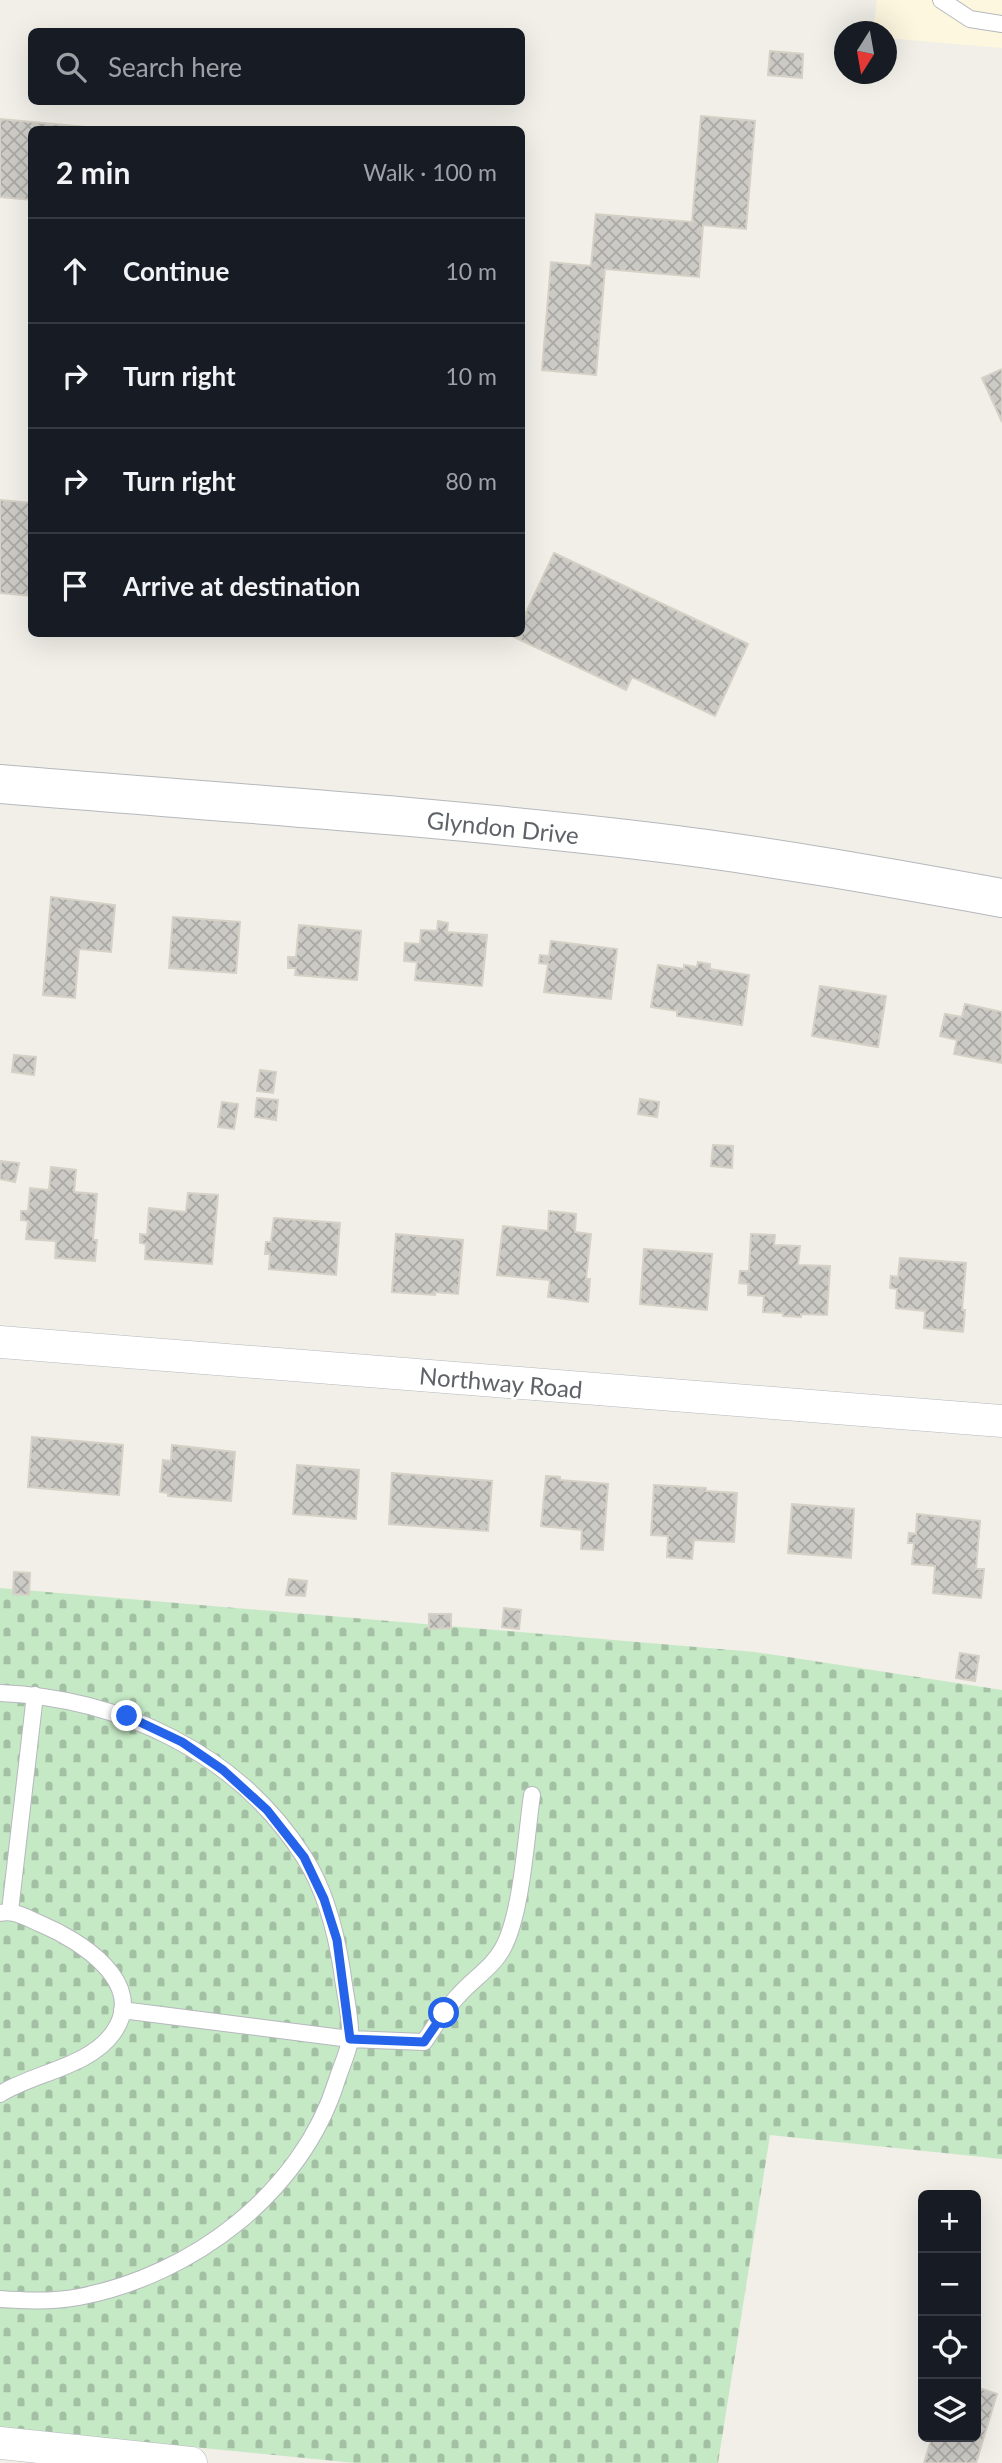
<!DOCTYPE html>
<html lang="en">
<head>
<meta charset="utf-8">
<style>
	:root { --surface:#171b24; --page:#20242c; --text:#f1f3f6; --muted:#9ea1a6; --line:#363941 }
	body { margin:0; font-family:Lato,sans-serif; background:var(--page); color:var(--text) }
	.controls { position:absolute; right:21px; bottom:21px; display:grid; overflow:hidden; border-radius:10px; box-shadow:0 7px 28px #0002 }
	.controls button { width:63px; height:63px; display:grid; place-items:center; padding:0; border:0; border-bottom:2px solid var(--line); background:var(--surface); color:var(--text); font:35px sans-serif }
	.compass { position:absolute; left:834px; top:21px; width:63px; height:63px; border-radius:50%; background:var(--surface); box-shadow:0 7px 28px #0002; rotate:191deg }
	.stop { position:absolute; width:21px; height:21px; margin:-16px; border:5px solid #2563eb; border-radius:50%; background:#fff }
	.stop.end { background:#2563eb; border-color:#fff; box-shadow:0 2px 7px #0008 }
	.list { margin:0; padding:0; list-style:none }
	h2 { display:flex; justify-content:space-between; align-items:center; height:91px; margin:0; padding:0 28px; font-size:30px }
	h2 small { font-size:23px; font-weight:400; color:var(--muted) }
	.list li { display:grid; grid-template-columns:46px 1fr auto; gap:21px; align-items:center; box-sizing:border-box; height:105px; padding:0 28px; border-top:2px solid var(--line) }
	.list b { display:block; font-size:26px; white-space:nowrap }
	.list em { font-size:23px; font-style:normal; color:var(--muted) }
	.icon { flex:none; width:38px; height:38px; fill:none; stroke:currentColor; stroke-width:2; stroke-linecap:round; stroke-linejoin:round }
	.map { position:relative; flex:none; width:1002px; height:2463px; overflow:hidden }
	.search { position:absolute; background:var(--surface); box-shadow:0 7px 28px #0002; left:28px; top:28px; width:497px; height:77px; display:flex; align-items:center; gap:18px; box-sizing:border-box; padding:0 24px; border-radius:10px; color:var(--muted); font-size:26px }
	.panel { position:absolute; background:var(--surface); box-shadow:0 7px 28px #0002; left:28px; top:126px; width:497px; height:511px; border-radius:10px }
	.map>svg:first-child { display:block }
	.commercial { fill:#fef7e0 }
	.cemetery { fill:url(#cemetery-stones) }
	.building { fill:url(#building-cross-hatch); stroke:#d6d1c6; stroke-width:2 }
	.lines { fill:none; stroke-linecap:round; stroke-linejoin:round }
	.service-casing { stroke:#b5b8bc; stroke-width:18 }
	.minor-casing { stroke:#b5b8bc; stroke-width:33 }
	.tertiary-casing { stroke:#b5b8bc; stroke-width:40 }
	.service { stroke:#fff; stroke-width:16 }
	.minor { stroke:#fff; stroke-width:32 }
	.tertiary { stroke:#fff; stroke-width:38 }
	.route { stroke:#2563eb; stroke-width:9 }
	.labels { text-anchor:middle; dominant-baseline:central; stroke-width:5; stroke-linejoin:round; paint-order:stroke }
	.street-label { font-size:24px; fill:#5f6368; stroke:#fff }
</style>
</head>
<body>
<div class="map">
<svg width="1002" height="2463" viewBox="0 0 1002 2463">
	<defs>
		<pattern id="cemetery-stones" width="16" height="16" patternUnits="userSpaceOnUse" patternTransform="scale(1.75)"><rect width="16" height="16" fill="#c5e8c5"/><path d="M2 7V4a2 2 0 0 1 4 0v3zM10 15v-3a2 2 0 0 1 4 0v3z" fill="#a3c0a4"/></pattern>
		<pattern id="building-cross-hatch" width="8" height="8" patternUnits="userSpaceOnUse" patternTransform="scale(1.75)"><rect width="8" height="8" fill="#cccac5"/><path d="M0 0l8 8M0 8l8-8" fill="none" stroke="#a9a8a4"/></pattern>
	</defs>
	<rect width="100%" height="100%" fill="#f1efe8"/>
	<path class="commercial" d="M 877,0 L 1002,0 L 1002,48 L 887,38 L 886,32 L 873,32 Z"/>
	<path class="cemetery" d="M 0,1588 L 755,1652 L 1002,1690 L 1002,2159 L 770,2135 L 718,2463 L 355,2463 L 0,2428 Z"/>
	<path class="building" d="M 770,51 L 803,54 L 802,78 L 768,75 Z
		M 701,116 L 755,121 L 746,229 L 703,225 L 699,277 L 605,269 L 596,375 L 542,370 L 551,262 L 591,266 L 596,214 L 692,222 Z
		M 0,119 L 118,130 L 32,130 L 32,200 L 0,197 Z
		M 1002,369 L 1002,422 L 982,378 Z
		M 0,500 L 32,503 L 32,596 L 0,593 Z
		M 554,553 L 748,644 L 715,716 L 632,677 L 626,690 L 514,637 L 516,634 L 522,634 L 522,621 Z
		M 51,897 L 115,905 L 111,952 L 79,949 L 75,998 L 43,995 Z
		M 173,917 L 240,922 L 236,973 L 169,968 Z
		M 438,921 L 448,923 L 447,932 L 487,935 L 482,986 L 415,980 L 417,962 L 404,961 L 405,943 L 420,944 L 421,930 L 437,931 Z
		M 299,925 L 361,931 L 357,980 L 295,975 L 296,968 L 288,968 L 288,957 L 296,957 Z
		M 551,941 L 617,949 L 611,999 L 544,992 L 548,964 L 539,963 L 540,955 L 549,956 Z
		M 698,962 L 710,964 L 710,969 L 749,975 L 742,1025 L 677,1016 L 677,1011 L 651,1007 L 658,965 L 684,969 L 684,965 L 697,967 Z
		M 820,986 L 886,996 L 878,1047 L 812,1036 Z
		M 965,1004 L 1002,1012 L 1002,1063 L 954,1054 L 957,1040 L 940,1036 L 945,1014 L 962,1017 Z
		M 14,1055 L 36,1057 L 34,1075 L 12,1072 Z
		M 260,1070 L 276,1072 L 273,1093 L 257,1091 Z
		M 257,1098 L 278,1100 L 276,1120 L 255,1117 Z
		M 640,1099 L 659,1102 L 657,1117 L 638,1114 Z
		M 222,1102 L 238,1104 L 234,1129 L 218,1127 Z
		M 713,1145 L 733,1146 L 732,1168 L 711,1166 Z
		M 1,1161 L 19,1163 L 15,1182 L 0,1179 Z
		M 51,1167 L 76,1170 L 74,1192 L 97,1194 L 93,1240 L 97,1240 L 95,1261 L 55,1258 L 56,1241 L 26,1239 L 28,1221 L 21,1220 L 21,1211 L 28,1211 L 30,1188 L 49,1190 Z
		M 188,1193 L 218,1195 L 212,1264 L 145,1259 L 146,1244 L 140,1243 L 140,1234 L 147,1235 L 149,1208 L 186,1212 Z
		M 549,1211 L 576,1214 L 575,1232 L 591,1234 L 586,1279 L 590,1279 L 588,1302 L 548,1297 L 550,1280 L 497,1275 L 503,1226 L 548,1231 Z
		M 274,1218 L 340,1223 L 336,1275 L 269,1269 L 270,1254 L 265,1254 L 266,1242 L 271,1242 Z
		M 396,1234 L 463,1240 L 458,1294 L 435,1292 L 435,1295 L 392,1292 Z
		M 751,1234 L 775,1235 L 774,1245 L 800,1246 L 798,1265 L 830,1266 L 827,1315 L 801,1314 L 801,1317 L 783,1316 L 783,1313 L 763,1312 L 764,1296 L 748,1295 L 748,1284 L 739,1283 L 740,1271 L 749,1271 Z
		M 644,1249 L 712,1254 L 707,1310 L 640,1304 Z
		M 900,1258 L 966,1263 L 962,1310 L 965,1310 L 963,1332 L 924,1328 L 925,1311 L 896,1308 L 897,1289 L 890,1288 L 891,1276 L 898,1277 Z
		M 32,1437 L 123,1445 L 119,1495 L 28,1487 Z
		M 172,1445 L 235,1452 L 231,1501 L 168,1496 L 168,1493 L 160,1492 L 163,1460 L 171,1461 Z
		M 297,1465 L 359,1470 L 356,1519 L 293,1514 Z
		M 392,1473 L 492,1481 L 488,1531 L 389,1524 Z
		M 546,1476 L 560,1477 L 560,1480 L 608,1484 L 603,1550 L 581,1549 L 582,1530 L 541,1526 Z
		M 654,1485 L 706,1488 L 706,1491 L 737,1493 L 734,1542 L 694,1540 L 692,1559 L 667,1557 L 668,1536 L 651,1535 Z
		M 792,1504 L 854,1509 L 851,1558 L 788,1553 Z
		M 917,1514 L 980,1521 L 976,1569 L 984,1569 L 981,1598 L 933,1593 L 935,1566 L 912,1564 L 914,1543 L 908,1543 L 909,1533 L 916,1534 Z
		M 14,1572 L 30,1573 L 29,1595 L 13,1594 Z
		M 289,1579 L 307,1581 L 305,1596 L 286,1595 Z
		M 504,1608 L 521,1610 L 519,1629 L 502,1627 Z
		M 429,1614 L 451,1614 L 451,1628 L 429,1629 Z
		M 960,1653 L 979,1656 L 975,1681 L 956,1678 Z
		M 976,2387 L 997,2394 L 976,2463 L 924,2463 L 932,2437 L 976,2437 Z"/>
	<g class="lines">
		<g class="service-casing">
			<path id="service" d="M 941,0 L 970,19 L 1002,24
				M 0,1693 C 120,1698 238,1753 304,1857 C 326,1891 336,1932 342,1971 C 344,1989 352,2023 350,2040 C 348,2053 341,2067 337,2080 C 302,2193 193,2275 79,2297 C 53,2302 26,2301 0,2299
				M 10,1911 L 35,1695
				M 0,1913 C 15,1910 27,1918 41,1924 C 79,1940 149,1983 113,2033 C 89,2067 33,2073 0,2094
				M 122,2010 L 350,2039 L 424,2042 C 435,2026 445,2009 459,1995 C 473,1979 493,1967 503,1948 C 522,1913 526,1836 532,1795"/>
		</g>
		<g class="minor-casing">
			<path id="minor" d="M 0,1342 L 1002,1421
				M 0,2443 L 191,2463"/>
		</g>
		<g class="tertiary-casing">
			<path id="tertiary" d="M 0,784 C 218,802 436,816 653,842 C 770,856 886,877 1002,898"/>
		</g>
		<use href="#service" class="service"/>
		<use href="#minor" class="minor"/>
		<use href="#tertiary" class="tertiary"/>
	</g>
	<g class="lines">
		<path class="route" d="M 127,1716 L 182,1742 L 223,1770 L 267,1810 L 304,1857 L 324,1899 L 337,1940 L 350,2039 L 424,2042 L 444,2013"/>
	</g>
	<g class="labels">
		<g class="street-label">
			<text transform="translate(503 827) rotate(6)">Glyndon Drive</text>
			<text transform="translate(501 1382) rotate(5)">Northway Road</text>
		</g>
	</g>
</svg>
<div class="controls">
<button>+</button>
<button>−</button>
<button><svg class="icon" aria-label="locate" viewBox="0 0 24 24"><circle cx="12" cy="12" r="6"/><path d="M12 2v4M12 18v4M2 12h4M18 12h4"/></svg></button>
<button><svg class="icon" aria-label="layers" viewBox="0 0 24 24"><path d="M12 4l9 5-9 5-9-5zM3 14l9 5 9-5"/></svg></button>
</div>
<svg class="compass" viewBox="-18 -18 36 36"><path d="M0-13l5 13h-10z" fill="#e53935"/><path d="M0 13l5-13h-10z" fill="#9ea1a6"/></svg>
<div class="stop" style="left:444px;top:2013px"></div>
<div class="stop end" style="left:127px;top:1716px"></div>
<div class="search"><svg class="icon" aria-label="search" viewBox="0 0 24 24"><circle cx="10" cy="10" r="6"/><path d="M15 15l6 6"/></svg>Search here</div>
<section class="panel">
<h2>2 min<small>Walk · 100 m</small></h2>
<ul class="list">
<li><svg class="icon" aria-label="ahead" viewBox="0 0 24 24"><path d="M12 20V5M6 11l6-6 6 6"/></svg><div><b>Continue</b></div><em>10 m</em></li>
<li><svg class="icon" aria-label="right" viewBox="0 0 24 24"><path d="M7 20v-9h11M14 6l5 5-5 5"/></svg><div><b>Turn right</b></div><em>10 m</em></li>
<li><svg class="icon" aria-label="right" viewBox="0 0 24 24"><path d="M7 20v-9h11M14 6l5 5-5 5"/></svg><div><b>Turn right</b></div><em>80 m</em></li>
<li><svg class="icon" aria-label="arrive" viewBox="0 0 24 24"><path d="M6 21V4h12l-3 4 3 4H6"/></svg><div><b>Arrive at destination</b></div></li>
</ul>
</section>
</div>
</body>
</html>
